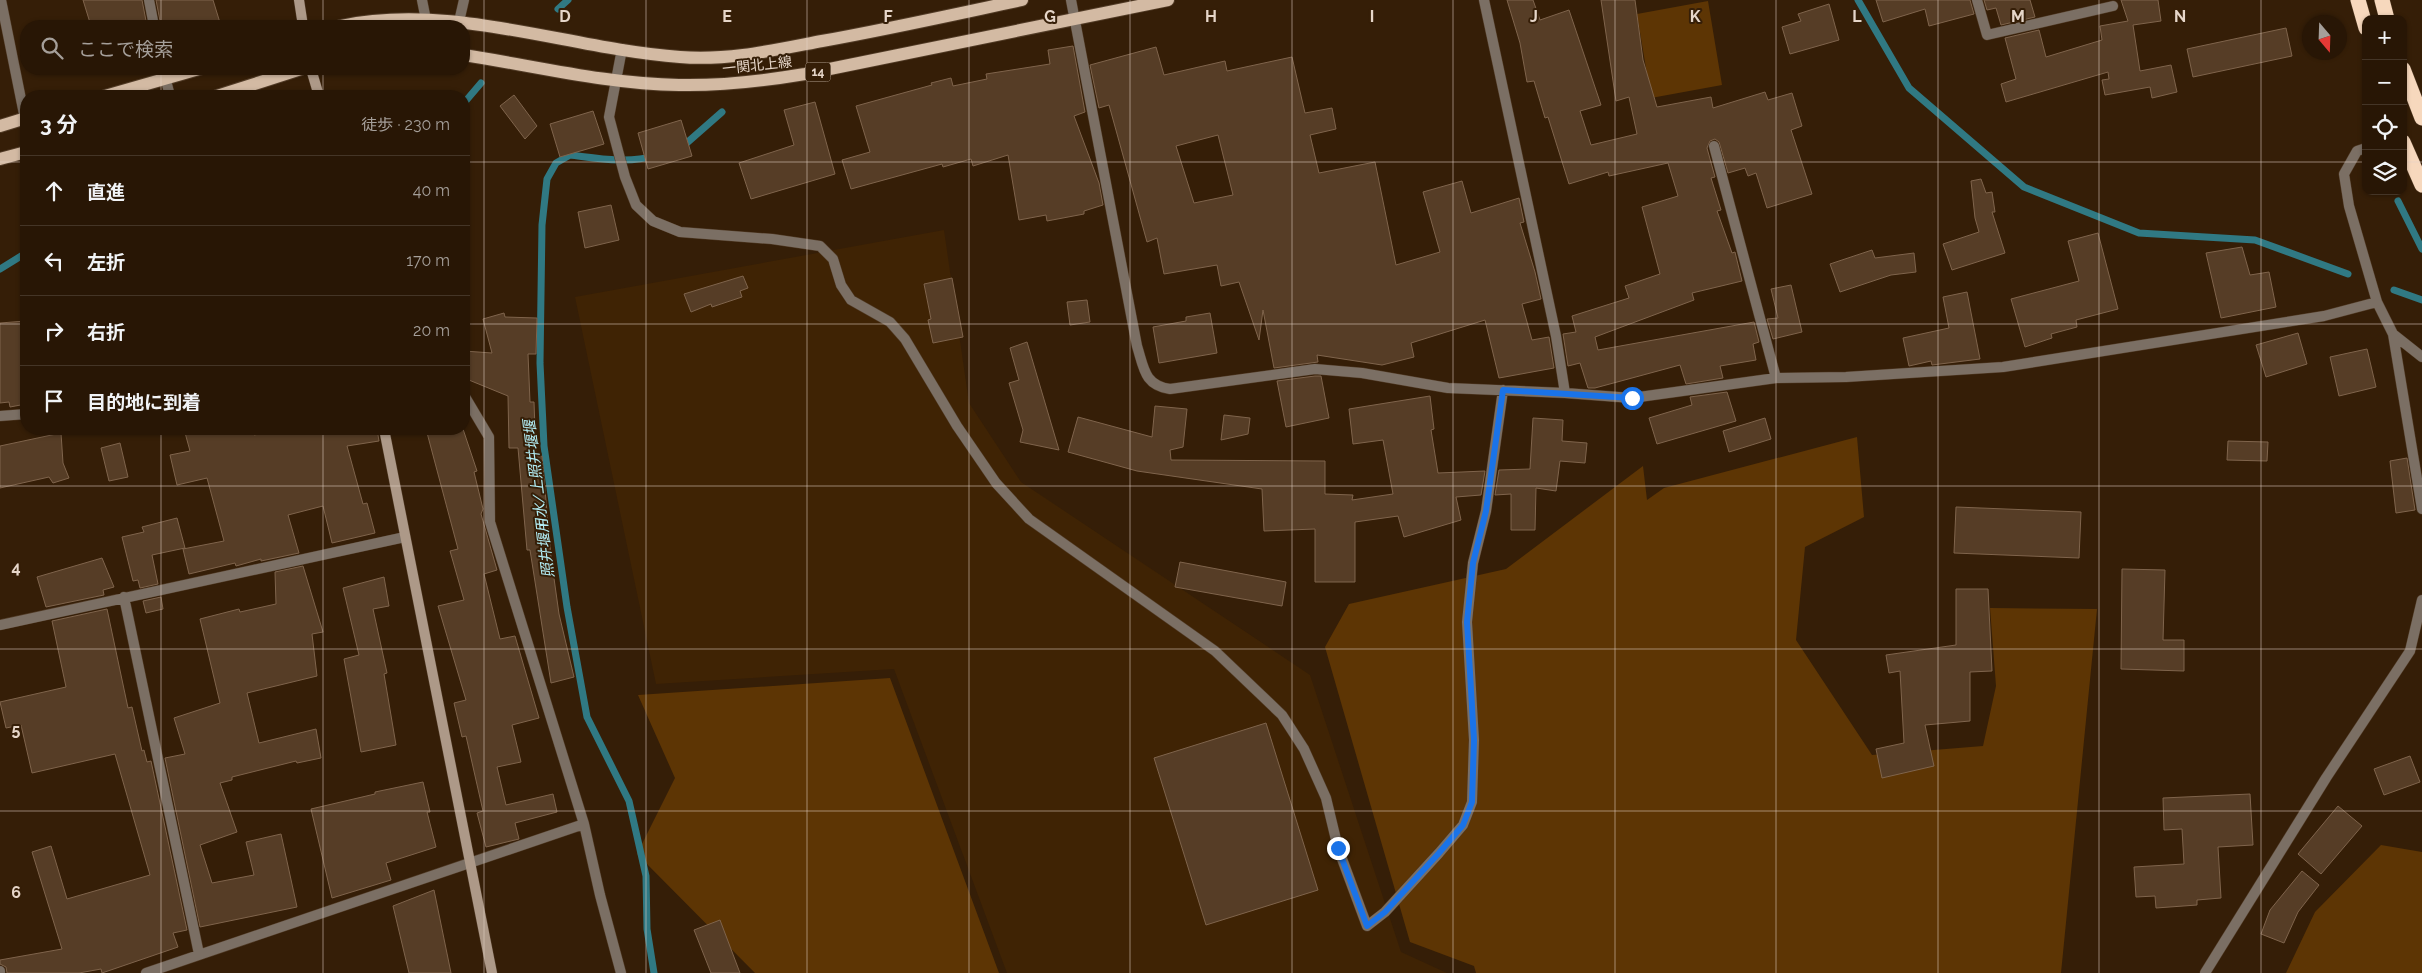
<!DOCTYPE html>
<html lang="ja">
<head>
<meta charset="utf-8">
<style>
	:root { --surface:#281605; --page:#342313; --text:#f1f3f6; --muted:#a59f9a; --line:#443527 }
	body { margin:0; font-family:Raleway,"Noto Sans JP",sans-serif; background:var(--page); color:var(--text) }
	.controls { position:absolute; right:15px; top:15px; display:grid; overflow:hidden; border-radius:10px; box-shadow:0 1px 4px #0004 }
	.controls button { width:45px; height:45px; display:grid; place-items:center; padding:0; border:0; border-bottom:1px solid var(--line); background:var(--surface); color:var(--text); font:25px sans-serif }
	.compass { position:absolute; left:2302px; top:15px; width:45px; height:45px; border-radius:50%; background:var(--surface); box-shadow:0 1px 4px #0004; rotate:161deg }
	.stop { position:absolute; width:15px; height:15px; margin:-11px; border:4px solid #1a73e8; border-radius:50%; background:#fff }
	.stop.end { background:#1a73e8; border-color:#fff; box-shadow:0 1px 5px #0008 }
	.list { margin:0; padding:0; list-style:none }
	h2 { display:flex; justify-content:space-between; align-items:center; height:65px; margin:0; padding:0 20px; font-size:21px }
	h2 small { font-size:16px; font-weight:400; color:var(--muted) }
	.list li { display:grid; grid-template-columns:32px 1fr auto; gap:15px; align-items:center; box-sizing:border-box; height:70px; padding:0 20px; border-top:1px solid var(--line) }
	.list b { display:block; font-size:19px; white-space:nowrap }
	.list em { font-size:16px; font-style:normal; color:var(--muted) }
	.icon { flex:none; width:28px; height:28px; fill:none; stroke:currentColor; stroke-width:2; stroke-linecap:round; stroke-linejoin:round }
	.map { position:relative; flex:none; width:2422px; height:973px; overflow:hidden }
	.search { position:absolute; background:var(--surface); box-shadow:0 1px 4px #0004; left:20px; top:20px; width:450px; height:55px; display:flex; align-items:center; gap:12px; box-sizing:border-box; padding:0 18px; border-radius:20px; color:var(--muted); font-size:19px }
	.panel { position:absolute; background:var(--surface); box-shadow:0 1px 4px #0004; left:20px; top:90px; width:450px; height:345px; border-radius:20px }
	.map>svg:first-child { display:block }
	.built { fill:#3f2304 }
	.green { fill:#5d3504 }
	.lines { fill:none; stroke-linecap:round; stroke-linejoin:round }
	.stream { stroke:#307983; stroke-width:7 }
	.building { fill:#563d26; stroke:#7f644c; fill-rule:evenodd }
	.street-casing { stroke:#513b26; stroke-width:11 }
	.secondary-casing { stroke:#513b26; stroke-width:11 }
	.primary-casing { stroke:#513b26; stroke-width:14 }
	.highway-casing { stroke:#513b26; stroke-width:16 }
	.street { stroke:#7b6f64; stroke-width:10 }
	.secondary { stroke:#ad9988; stroke-width:10 }
	.primary { stroke:#d3baa3; stroke-width:12 }
	.highway { stroke:#f7d8bd; stroke-width:15 }
	.route { stroke:#1a73e8; stroke-width:6 }
	.grid { fill:none; stroke:#e6d6c9; stroke-width:1; stroke-opacity:0.55 }
	.labels { text-anchor:middle; dominant-baseline:central; stroke-width:4; stroke-linejoin:round; paint-order:stroke }
	.shield { fill:#351e07; stroke:#b19f8f; stroke-width:1 }
	.shield-label { font-size:12px; font-weight:bold; fill:#e6d6c9 }
	.street-label { font-size:14px; fill:#e6d6c9; stroke:#351e07 }
	.water-label { font-size:15px; font-style:italic; fill:#b3eef6; stroke:#351e07 }
	.grid-label { font-size:16px; text-anchor:middle; font-weight:bold; fill:#e6d6c9; stroke:#351e07; stroke-width:4; stroke-linejoin:round; paint-order:stroke }
</style>
</head>
<body>
<div class="map">
<svg width="2422" height="973" viewBox="0 0 2422 973">
	<rect width="100%" height="100%" fill="#351e07"/>
	<path class="built" d="M 944,230 L 969,403 L 1021,482 L 1310,675 L 1401,952 L 1447,973 L 1007,973 L 894,669 L 656,684 L 575,297 Z"/>
	<path class="green" d="M 1708,1 L 1722,85 L 1651,98 L 1637,14 Z
		M 1857,437 L 1864,517 L 1805,547 L 1796,640 L 1872,755 L 1983,746 L 1996,686 L 1990,608 L 2097,609 L 2061,973 L 1476,973 L 1474,966 L 1410,942 L 1325,647 L 1349,604 L 1506,569 L 1643,466 L 1647,500 L 1664,488 Z
		M 890,678 L 999,973 L 755,973 L 637,854 L 675,778 L 638,695 Z
		M 2381,845 L 2422,852 L 2422,973 L 2286,973 L 2315,912 Z"/>
	<g class="lines">
		<path class="stream" d="M 1858,0 L 1909,88 L 2024,187 L 2139,233 L 2255,240 L 2348,274
			M 558,9 L 568,0
			M 464,103 L 481,83
			M 681,148 L 722,112
			M 2398,201 L 2422,249
			M 0,269 L 26,253
			M 2394,290 L 2422,300
			M 654,973 L 647,929 L 646,876 L 629,801 L 587,717 L 567,607 L 544,446 L 540,363 L 542,225 L 547,179 L 556,163 L 570,155 C 596,158 628,164 654,156"/>
	</g>
	<path class="building" d="M 83,0 L 142,0 L 147,26 L 91,26 Z
		M 156,0 L 213,0 L 221,26 L 161,26 Z
		M 1507,0 L 1533,0 L 1540,20 L 1569,10 L 1601,105 L 1580,111 L 1591,145 L 1637,134 L 1629,97 L 1616,101 L 1601,0 L 1635,0 L 1643,60 L 1657,107 L 1711,97 L 1713,108 L 1765,92 L 1768,100 L 1792,93 L 1802,126 L 1791,130 L 1812,194 L 1767,208 L 1756,173 L 1748,176 L 1745,168 L 1728,173 L 1719,142 L 1715,139 L 1710,141 L 1707,148 L 1715,177 L 1711,178 L 1721,210 L 1717,211 L 1732,253 L 1735,252 L 1742,281 L 1692,293 L 1694,300 L 1595,337 L 1598,350 L 1754,322 L 1759,342 L 1753,344 L 1756,360 L 1720,366 L 1723,378 L 1686,384 L 1680,365 L 1595,388 L 1588,388 L 1580,363 L 1568,366 L 1563,334 L 1576,332 L 1572,316 L 1629,298 L 1625,286 L 1660,274 L 1642,207 L 1678,196 L 1668,163 L 1609,176 L 1608,172 L 1569,184 L 1548,117 L 1545,118 L 1534,81 L 1527,82 L 1520,43 Z
		M 1876,0 L 1970,0 L 1974,14 L 1929,26 L 1925,9 L 1883,22 Z
		M 1984,0 L 2030,0 L 2035,17 L 2001,25 L 1996,8 L 1987,10 Z
		M 2121,0 L 2158,0 L 2161,21 L 2133,25 L 2140,71 L 2171,65 L 2177,92 L 2152,98 L 2150,87 L 2105,95 L 2102,80 L 2109,79 L 2108,72 L 2006,102 L 2001,84 L 2016,79 L 2005,38 L 2039,30 L 2046,57 L 2102,40 L 2100,26 L 2128,21 Z
		M 1829,4 L 1839,40 L 1790,54 L 1782,27 L 1801,21 L 1798,14 Z
		M 2286,28 L 2292,56 L 2193,77 L 2187,49 Z
		M 1073,46 L 1085,112 L 1074,116 L 1099,183 L 1103,205 L 1084,211 L 1084,214 L 1047,221 L 1046,215 L 1019,220 L 1008,155 L 973,166 L 971,159 L 943,167 L 942,164 L 851,189 L 842,160 L 870,152 L 856,106 L 932,85 L 931,83 L 951,78 L 953,86 L 987,79 L 986,74 L 1050,64 L 1048,50 Z
		M 1156,47 L 1164,75 L 1225,61 L 1227,71 L 1292,57 L 1305,113 L 1332,108 L 1336,129 L 1310,135 L 1319,173 L 1375,162 L 1396,265 L 1440,252 L 1423,192 L 1462,181 L 1471,213 L 1519,198 L 1524,222 L 1520,223 L 1535,272 L 1541,299 L 1522,304 L 1532,340 L 1549,337 L 1554,368 L 1499,378 L 1485,320 L 1411,343 L 1414,357 L 1382,365 L 1317,355 L 1318,362 L 1274,368 L 1263,310 L 1259,340 L 1239,282 L 1221,286 L 1217,265 L 1164,274 L 1157,238 L 1147,242 L 1109,105 L 1099,108 L 1090,65 ZM 1218,135 L 1233,195 L 1194,203 L 1176,146 Z
		M 514,95 L 537,126 L 525,139 L 500,106 Z
		M 815,102 L 835,174 L 751,199 L 739,163 L 794,145 L 784,110 Z
		M 593,111 L 604,144 L 560,157 L 550,124 Z
		M 681,120 L 692,156 L 648,169 L 638,133 Z
		M 1981,179 L 1986,193 L 1992,192 L 1995,212 L 1992,212 L 2005,253 L 1952,270 L 1943,244 L 1979,232 L 1975,218 L 1971,181 Z
		M 611,205 L 619,240 L 585,248 L 578,212 Z
		M 2098,233 L 2118,309 L 2076,320 L 2077,327 L 2051,334 L 2052,338 L 2025,347 L 2011,299 L 2079,281 L 2068,241 Z
		M 2242,247 L 2250,275 L 2269,272 L 2276,307 L 2221,318 L 2206,253 Z
		M 1872,250 L 1875,258 L 1914,253 L 1916,272 L 1891,275 L 1840,292 L 1830,264 Z
		M 743,276 L 748,288 L 740,291 L 742,297 L 712,307 L 711,304 L 691,312 L 684,294 Z
		M 952,278 L 963,337 L 933,343 L 928,320 L 931,319 L 924,284 Z
		M 1791,285 L 1802,332 L 1773,339 L 1767,319 L 1778,318 L 1771,289 Z
		M 1967,292 L 1980,359 L 1932,365 L 1931,361 L 1909,366 L 1903,338 L 1949,328 L 1943,297 Z
		M 1087,300 L 1090,322 L 1070,325 L 1067,302 Z
		M 504,313 L 505,317 L 537,318 L 536,354 L 528,354 L 530,402 L 534,402 L 536,456 L 542,456 L 551,557 L 559,614 L 574,677 L 551,683 L 530,550 L 527,550 L 518,448 L 509,448 L 508,396 L 464,378 L 464,351 L 492,353 L 483,319 Z
		M 1210,313 L 1217,353 L 1159,363 L 1153,327 L 1186,321 L 1186,317 Z
		M 26,321 L 26,404 L 10,407 L 9,402 L 0,403 L 0,323 Z
		M 2298,333 L 2307,364 L 2266,377 L 2256,345 Z
		M 1027,342 L 1059,450 L 1020,442 L 1023,430 L 1009,383 L 1019,380 L 1010,348 Z
		M 2367,349 L 2376,387 L 2339,396 L 2330,357 Z
		M 1315,376 L 1321,376 L 1329,418 L 1286,427 L 1277,381 Z
		M 1727,392 L 1736,421 L 1657,444 L 1649,418 L 1692,405 L 1690,397 Z
		M 1430,396 L 1434,429 L 1431,430 L 1438,473 L 1485,471 L 1481,495 L 1456,497 L 1461,520 L 1404,537 L 1398,516 L 1355,522 L 1355,582 L 1315,582 L 1315,529 L 1264,531 L 1262,489 L 1137,471 L 1068,452 L 1078,417 L 1152,437 L 1155,406 L 1187,409 L 1183,447 L 1170,450 L 1171,460 L 1325,461 L 1325,494 L 1353,495 L 1352,500 L 1393,494 L 1383,440 L 1353,444 L 1349,409 Z
		M 1224,415 L 1250,418 L 1248,434 L 1221,440 Z
		M 1533,418 L 1563,420 L 1562,441 L 1587,443 L 1585,463 L 1560,461 L 1556,491 L 1536,488 L 1535,530 L 1511,530 L 1511,494 L 1495,495 L 1499,470 L 1530,469 Z
		M 1765,418 L 1771,439 L 1729,452 L 1723,431 Z
		M 184,429 L 223,429 L 224,434 L 252,429 L 254,435 L 286,429 L 377,429 L 379,441 L 347,446 L 363,504 L 367,503 L 375,533 L 332,543 L 323,506 L 288,515 L 299,553 L 261,561 L 261,559 L 236,566 L 235,563 L 189,574 L 183,549 L 224,541 L 207,478 L 177,485 L 170,455 L 190,451 Z
		M 426,429 L 463,429 L 477,471 L 474,472 L 483,509 L 481,514 L 497,570 L 484,574 L 500,639 L 515,636 L 539,718 L 512,725 L 521,762 L 497,767 L 506,805 L 553,794 L 557,812 L 515,823 L 519,839 L 486,847 L 477,813 L 483,811 L 466,736 L 462,737 L 454,703 L 466,700 L 438,606 L 464,600 L 450,551 L 458,549 Z
		M 61,433 L 63,463 L 69,478 L 53,483 L 49,477 L 0,488 L 0,446 Z
		M 2228,441 L 2268,442 L 2267,461 L 2227,460 Z
		M 120,443 L 128,477 L 109,481 L 101,448 Z
		M 2407,458 L 2415,510 L 2396,513 L 2390,461 Z
		M 1956,507 L 2081,512 L 2079,558 L 1954,553 Z
		M 177,518 L 185,548 L 152,555 L 158,584 L 140,588 L 138,580 L 133,581 L 122,537 L 144,532 L 142,527 Z
		M 102,558 L 114,587 L 103,590 L 104,595 L 46,607 L 37,577 Z
		M 1180,562 L 1286,582 L 1282,606 L 1175,587 Z
		M 303,566 L 323,632 L 312,634 L 317,676 L 247,693 L 259,743 L 316,729 L 321,758 L 297,763 L 296,761 L 232,777 L 232,780 L 220,783 L 237,832 L 200,845 L 212,883 L 254,875 L 246,842 L 281,834 L 297,907 L 200,927 L 165,758 L 185,754 L 174,718 L 220,703 L 200,619 L 239,609 L 240,612 L 276,604 L 275,572 Z
		M 2122,569 L 2165,570 L 2163,640 L 2184,640 L 2184,671 L 2121,669 Z
		M 384,577 L 389,606 L 373,609 L 387,673 L 384,674 L 396,745 L 361,752 L 344,659 L 359,655 L 343,588 Z
		M 1956,589 L 1988,589 L 1992,671 L 1970,672 L 1970,721 L 1925,725 L 1934,766 L 1882,778 L 1876,749 L 1904,743 L 1900,671 L 1889,673 L 1886,655 L 1956,645 Z
		M 161,597 L 163,609 L 146,613 L 143,601 Z
		M 107,609 L 128,708 L 132,707 L 142,751 L 144,750 L 147,762 L 151,761 L 187,930 L 173,933 L 178,947 L 102,973 L 101,969 L 79,973 L 7,973 L 6,967 L 0,964 L 0,960 L 62,949 L 32,852 L 51,846 L 67,899 L 150,875 L 115,754 L 32,773 L 21,725 L 6,728 L 0,702 L 66,687 L 52,621 Z
		M 1266,723 L 1318,890 L 1206,925 L 1154,758 Z
		M 2410,756 L 2420,782 L 2384,795 L 2374,769 Z
		M 423,782 L 430,812 L 427,812 L 436,847 L 386,863 L 391,880 L 332,898 L 311,809 L 375,794 L 375,792 Z
		M 2250,794 L 2253,845 L 2218,847 L 2221,898 L 2197,900 L 2197,905 L 2156,908 L 2155,896 L 2136,897 L 2134,867 L 2184,864 L 2182,829 L 2164,830 L 2163,798 Z
		M 2338,806 L 2362,826 L 2321,874 L 2298,854 Z
		M 2302,871 L 2319,885 L 2298,912 L 2284,943 L 2261,934 L 2270,910 Z
		M 434,890 L 451,973 L 409,973 L 393,906 Z
		M 720,920 L 740,973 L 711,973 L 694,930 Z"/>
	<g class="lines">
		<g class="street-casing">
			<path id="street" d="M 1,0 L 26,124
				M 149,0 L 154,26
				M 422,0 L 426,20
				M 1071,0 L 1137,346 C 1144,368 1144,385 1170,389 L 1315,369 L 1362,373 L 1448,388 L 1565,393 L 1632,398 L 1776,378 L 1846,377 L 2003,367 L 2324,316 L 2377,302
				M 1484,0 L 1556,336 L 1565,393
				M 1977,0 L 1987,35 L 2113,6
				M 458,26 L 464,0
				M 622,49 L 609,117 L 625,177 L 636,205 L 653,221 L 680,232 L 772,239 L 820,246 L 833,259 L 841,285 L 851,300 L 890,322 L 905,339 L 957,426 L 996,483 L 1029,519 L 1215,651 L 1282,715 L 1304,749 L 1326,798 L 1338,848 L 1367,926 L 1385,912 L 1439,853 L 1463,825 L 1472,802 L 1474,740 L 1467,622 L 1473,563 L 1486,511 L 1503,390
				M 163,69 L 170,96
				M 1714,146 L 1776,378
				M 2366,148 L 2357,151 L 2344,174 L 2349,206 L 2377,302 L 2393,334 L 2422,509
				M 2393,334 L 2422,357
				M 464,395 L 489,437 L 490,522 L 584,824 L 600,895 L 621,973
				M 0,416 L 26,414
				M 124,597 L 199,954
				M 0,625 L 405,537
				M 0,971 L 0,973
				M 146,973 L 584,824
				M 2205,973 L 2326,778 L 2410,651 L 2422,600"/>
		</g>
		<g class="secondary-casing">
			<path id="secondary" d="M 299,0 L 303,26
				M 311,69 L 319,96
				M 384,429 L 492,973"/>
		</g>
		<g class="primary-casing">
			<path id="primary" d="M 340,26 C 454,2 567,49 680,57 C 728,61 775,50 822,41 C 889,29 956,14 1022,0
				M 464,55 C 535,66 607,84 679,85 C 722,86 763,81 805,74 L 1168,0
				M 105,96 L 199,69
				M 217,96 L 301,69
				M 0,126 L 26,118
				M 0,159 L 26,152"/>
		</g>
		<g class="highway-casing">
			<path id="highway" d="M 2358,0 L 2366,28
				M 2382,0 L 2387,19
				M 2403,69 L 2422,118
				M 2403,142 L 2422,185"/>
		</g>
		<use href="#street" class="street"/>
		<use href="#secondary" class="secondary"/>
		<use href="#primary" class="primary"/>
		<use href="#highway" class="highway"/>
	</g>
	<g class="lines">
		<path class="route" d="M 1338,848 L 1367,926 L 1385,912 L 1439,853 L 1463,825 L 1472,802 L 1474,740 L 1467,622 L 1473,563 L 1486,511 L 1503,390 L 1632,398"/>
	</g>
	<path class="grid" d="M 161,0 L 161,26M 323,0 L 323,26M 484,0 L 484,973M 646,0 L 646,973M 807,0 L 807,973M 969,0 L 969,973M 1130,0 L 1130,973M 1292,0 L 1292,973M 1453,0 L 1453,973M 1615,0 L 1615,973M 1776,0 L 1776,973M 1938,0 L 1938,973M 2099,0 L 2099,973M 2261,0 L 2261,973M 161,69 L 161,96M 323,69 L 323,96M 0,162 L 26,162M 464,162 L 2366,162M 2403,162 L 2422,162M 0,324 L 26,324M 464,324 L 2422,324M 161,429 L 161,973M 323,429 L 323,973M 0,486 L 2422,486M 0,649 L 2422,649M 0,811 L 2422,811"/>
	<g class="labels">
		<rect class="shield" x="805.5" y="62.5" width="25" height="19" rx="4"/>
		<g class="shield-label">
			<text x="818" y="72">14</text>
		</g>
		<g class="street-label">
			<text transform="translate(757 65) rotate(-6)">一関北上線</text>
		</g>
		<g class="water-label">
			<text transform="translate(539 499) rotate(-97)">照井堰用水/上照井堰堰</text>
		</g>
	</g>
	<g class="grid-label">
		<text x="565" y="22">D</text>
		<text x="727" y="22">E</text>
		<text x="888" y="22">F</text>
		<text x="1050" y="22">G</text>
		<text x="1211" y="22">H</text>
		<text x="1372" y="22">I</text>
		<text x="1534" y="22">J</text>
		<text x="1695" y="22">K</text>
		<text x="1857" y="22">L</text>
		<text x="2018" y="22">M</text>
		<text x="2180" y="22">N</text>
		<text x="16" y="573">4</text>
		<text x="16" y="735">5</text>
		<text x="16" y="898">6</text>
	</g>
</svg>
<div class="controls">
<button>+</button>
<button>−</button>
<button><svg class="icon" aria-label="locate" viewBox="0 0 24 24"><circle cx="12" cy="12" r="6"/><path d="M12 2v4M12 18v4M2 12h4M18 12h4"/></svg></button>
<button><svg class="icon" aria-label="layers" viewBox="0 0 24 24"><path d="M12 4l9 5-9 5-9-5zM3 14l9 5 9-5"/></svg></button>
</div>
<svg class="compass" viewBox="-18 -18 36 36"><path d="M0-13l5 13h-10z" fill="#e53935"/><path d="M0 13l5-13h-10z" fill="#a59f9a"/></svg>
<div class="stop" style="left:1632px;top:398px"></div>
<div class="stop end" style="left:1338px;top:848px"></div>
<div class="search"><svg class="icon" aria-label="search" viewBox="0 0 24 24"><circle cx="10" cy="10" r="6"/><path d="M15 15l6 6"/></svg>ここで検索</div>
<section class="panel">
<h2>3 分<small>徒歩 · 230 m</small></h2>
<ul class="list">
<li><svg class="icon" aria-label="ahead" viewBox="0 0 24 24"><path d="M12 20V5M6 11l6-6 6 6"/></svg><div><b>直進</b></div><em>40 m</em></li>
<li><svg class="icon" aria-label="left" viewBox="0 0 24 24"><path d="M17 20v-9H6M10 6l-5 5 5 5"/></svg><div><b>左折</b></div><em>170 m</em></li>
<li><svg class="icon" aria-label="right" viewBox="0 0 24 24"><path d="M7 20v-9h11M14 6l5 5-5 5"/></svg><div><b>右折</b></div><em>20 m</em></li>
<li><svg class="icon" aria-label="arrive" viewBox="0 0 24 24"><path d="M6 21V4h12l-3 4 3 4H6"/></svg><div><b>目的地に到着</b></div></li>
</ul>
</section>
</div>
</body>
</html>
